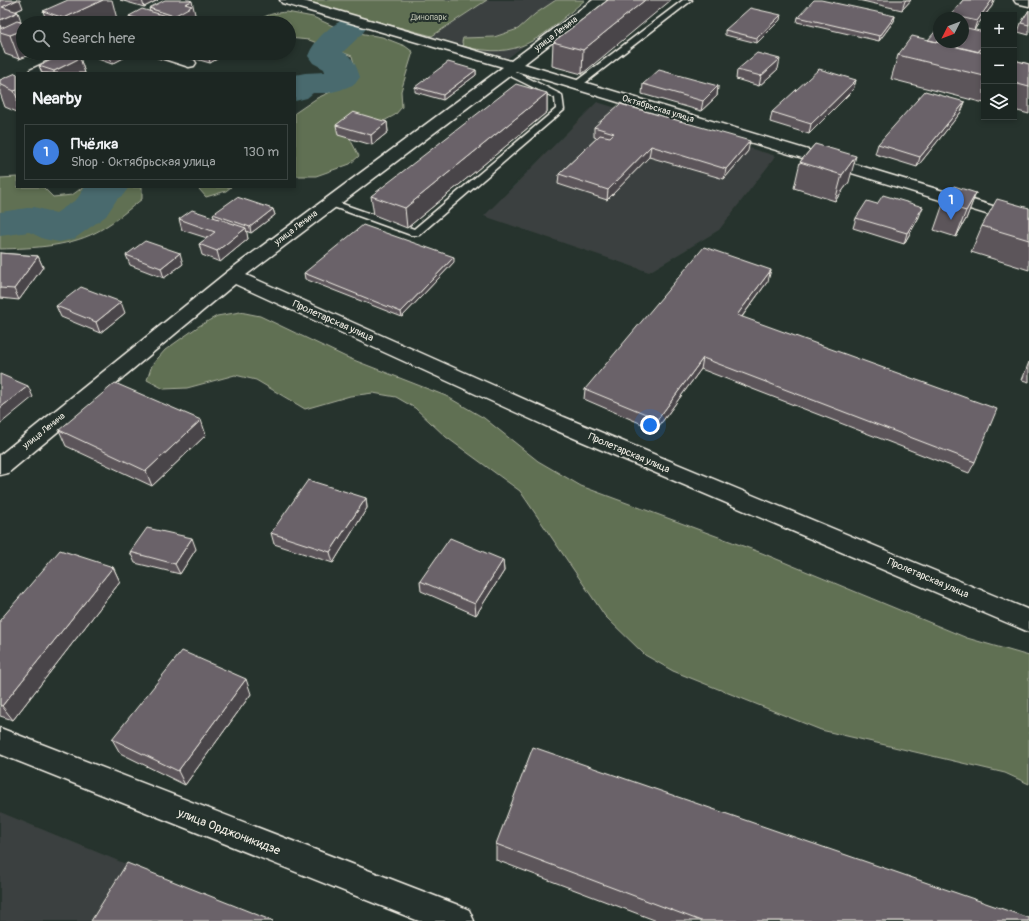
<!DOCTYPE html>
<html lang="en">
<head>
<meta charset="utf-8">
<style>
	:root { --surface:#1c2622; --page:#29322f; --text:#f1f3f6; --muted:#a0a5a5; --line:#3a4340; --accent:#ff9aa2 }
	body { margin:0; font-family:Pangolin,sans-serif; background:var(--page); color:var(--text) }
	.controls { position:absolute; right:12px; top:12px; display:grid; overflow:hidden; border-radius:0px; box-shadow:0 2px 6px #0003 }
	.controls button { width:36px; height:36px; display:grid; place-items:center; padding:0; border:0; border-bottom:1px solid var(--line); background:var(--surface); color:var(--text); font:20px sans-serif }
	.compass { position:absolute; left:933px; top:12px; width:36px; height:36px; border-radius:50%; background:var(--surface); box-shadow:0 2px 6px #0003; rotate:228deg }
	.you { position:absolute; left:650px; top:425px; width:14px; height:14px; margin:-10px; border:3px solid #fff; border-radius:50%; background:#1a73e8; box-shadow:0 0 0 6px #1a73e833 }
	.badge { display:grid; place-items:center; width:26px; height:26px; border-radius:50%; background:var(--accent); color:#fff; font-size:13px; font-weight:700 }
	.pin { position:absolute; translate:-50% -33px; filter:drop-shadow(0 1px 2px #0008) }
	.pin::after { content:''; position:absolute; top:21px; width:14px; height:12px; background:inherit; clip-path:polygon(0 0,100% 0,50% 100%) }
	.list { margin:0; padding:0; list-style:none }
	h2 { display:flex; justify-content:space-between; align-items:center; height:52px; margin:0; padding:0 16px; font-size:17px }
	h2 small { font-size:13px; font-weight:400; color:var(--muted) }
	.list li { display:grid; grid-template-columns:26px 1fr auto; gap:12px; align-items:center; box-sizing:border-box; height:56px; margin:0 8px 8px; padding:0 8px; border:1px solid var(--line); border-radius:0px }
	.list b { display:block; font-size:15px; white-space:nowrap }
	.list p { margin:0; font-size:13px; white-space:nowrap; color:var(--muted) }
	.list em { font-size:13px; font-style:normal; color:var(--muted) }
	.icon { flex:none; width:22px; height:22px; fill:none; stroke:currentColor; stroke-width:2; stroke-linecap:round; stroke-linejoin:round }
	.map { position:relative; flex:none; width:1029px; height:921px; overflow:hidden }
	.search { position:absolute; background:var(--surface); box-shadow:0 2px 6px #0003; left:16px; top:16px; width:280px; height:44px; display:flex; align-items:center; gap:10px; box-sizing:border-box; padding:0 14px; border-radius:22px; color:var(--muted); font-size:15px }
	.panel { position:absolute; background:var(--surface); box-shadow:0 2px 6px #0003; left:16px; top:72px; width:280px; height:116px; border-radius:0px }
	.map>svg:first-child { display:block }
	.built { fill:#3a413f }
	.green { fill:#617052; stroke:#aab09d }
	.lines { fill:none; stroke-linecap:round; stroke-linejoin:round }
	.river { fill:#486b6e; fill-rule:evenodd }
	.lane-casing { stroke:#f4f1e8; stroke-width:3 }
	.street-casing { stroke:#f4f1e8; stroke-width:3 }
	.lane { fill:#26332d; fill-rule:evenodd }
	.street { fill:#26332d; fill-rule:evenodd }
	.wall { fill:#5b545a; stroke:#f4f1e8 }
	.shaded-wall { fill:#4a454a; stroke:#f4f1e8 }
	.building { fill:#6a6269; stroke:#f4f1e8 }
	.labels { text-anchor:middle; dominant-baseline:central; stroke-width:4; stroke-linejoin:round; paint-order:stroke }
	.far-park-label { font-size:9px; fill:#b9bdac; stroke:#26332d }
	.far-street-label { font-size:9px; fill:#f4f1e8; stroke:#26332d }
	.street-label { font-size:10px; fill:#f4f1e8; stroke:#26332d }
	.near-street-label { font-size:12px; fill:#f4f1e8; stroke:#26332d }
</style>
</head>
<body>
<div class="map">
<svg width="1029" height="921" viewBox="0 0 1029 921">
	<rect width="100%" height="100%" fill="#26332d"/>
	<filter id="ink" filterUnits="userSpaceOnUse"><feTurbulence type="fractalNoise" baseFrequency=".025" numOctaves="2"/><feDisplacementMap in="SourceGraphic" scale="8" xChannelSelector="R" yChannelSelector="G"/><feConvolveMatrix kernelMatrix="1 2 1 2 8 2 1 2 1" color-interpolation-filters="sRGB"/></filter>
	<g filter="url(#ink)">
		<path class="built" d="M 487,0 L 584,0 L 508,58 L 432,36 Z
			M 597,102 L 776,156 L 719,230 L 649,272 L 484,216 Z
			M 0,812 L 264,921 L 0,921 Z"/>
		<path class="green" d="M 296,0 L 487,0 L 432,36 Z
			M 556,0 L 585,0 C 553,26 528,56 484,50 C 476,49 470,49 463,46 L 462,42 L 463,38 L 494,37 L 518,29 L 535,14 Z
			M 287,12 L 313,17 L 342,30 L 382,37 L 405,46 L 413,52 L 401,91 L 402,107 L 395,115 L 350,139 L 359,156 L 350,164 L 316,176 L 295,176 L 295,113 L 317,98 L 344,86 L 356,71 L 352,56 L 309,40 L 289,38 L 289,23 L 256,23 C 265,14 275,13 287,12 Z
			M 17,177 L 17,187 L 43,187 L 53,197 L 72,195 L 83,187 L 142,187 L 142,199 C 129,209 117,220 102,229 C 72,247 34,248 0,249 L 0,178 Z
			M 200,187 L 231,187 L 226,191 L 206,197 L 199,189 Z
			M 240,312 L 260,316 L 346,357 L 446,396 L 484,418 L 538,461 L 581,486 L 762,553 L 967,638 L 1029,656 L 1029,784 L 1005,773 L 821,730 L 673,671 L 645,655 L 605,616 L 520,491 L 446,437 L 415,408 L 396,397 L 373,393 L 350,396 L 305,409 L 256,380 L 235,375 L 187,388 L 164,389 L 147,380 L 152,365 L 165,350 L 199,326 L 217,316 Z"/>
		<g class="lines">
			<path class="river" d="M 351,17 L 362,20 L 367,27 L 362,34 L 343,52 C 354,58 356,65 360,77 L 355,84 L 340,90 L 328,93 L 313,93 L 307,98 L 295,101 L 295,75 L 305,73 L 325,72 L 324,69 L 313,63 L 308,56 C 315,38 333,22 351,17 Z
				M 85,187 L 129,187 L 123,195 L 117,199 L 106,216 L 74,239 L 59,242 L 44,239 L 29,232 L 0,236 L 0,212 L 34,207 L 56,213 L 77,199 Z"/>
			<g class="lane-casing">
				<path id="lane" d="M 683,0 L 692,0 L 581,86 L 575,86 L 574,84 L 575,82 Z
					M 504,69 L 510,69 L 562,95 L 564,110 L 419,235 L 411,235 L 328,205 L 326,203 L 328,201 L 334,201 L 414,229 L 556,109 L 555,98 L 504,73 L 503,71 Z"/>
			</g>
			<g class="street-casing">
				<path id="street" d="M 280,0 L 300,0 L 511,61 L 593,0 L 607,0 L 524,64 L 1029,217 L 1029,227 L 516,71 L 246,275 L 564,417 L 1029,610 L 1029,632 L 548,427 L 235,284 L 8,473 L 0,475 L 0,455 L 227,272 L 503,67 L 282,3 Z
					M 1014,0 L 1029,0 L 1029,6 L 1016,3 Z
					M 65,53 L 83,53 L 81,56 L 46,73 L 28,73 L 30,70 Z
					M 153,53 L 173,53 L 194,60 L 196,63 L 194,66 L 189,67 L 155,56 Z
					M 0,728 L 458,905 L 469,910 L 474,921 L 419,921 L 0,754 Z"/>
			</g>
			<use href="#lane" class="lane"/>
			<use href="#street" class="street"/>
		</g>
		<path class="wall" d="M 0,0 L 23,8 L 16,11 L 21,21 L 19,22 L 23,23 L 23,53 L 45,53 L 34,58 L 27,56 L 19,59 L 5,54 L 0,40 Z
			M 120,0 L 158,0 L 144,7 Z
			M 608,0 L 582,74 L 552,66 L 553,42 Z
			M 858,0 L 911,0 L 902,10 Z
			M 963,0 L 994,0 L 992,6 L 985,15 L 984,15 L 984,16 L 974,30 L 981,53 L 984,53 L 984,103 L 891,79 L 898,55 L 928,40 L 963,42 L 963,18 L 950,18 L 951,15 Z
			M 149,8 L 197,23 L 131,23 L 129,16 L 150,12 Z
			M 1029,10 L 1029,35 L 1018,32 L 1021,23 Z
			M 43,11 L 117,19 L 110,23 L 47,23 Z
			M 895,16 L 894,21 L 879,41 L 797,22 L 798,17 Z
			M 780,20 L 757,43 L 725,35 L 725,30 Z
			M 96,53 L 133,53 L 112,64 L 98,59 Z
			M 195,53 L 227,53 L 210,63 L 196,59 Z
			M 80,58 L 85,73 L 42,73 L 39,66 Z
			M 1014,60 L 1029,64 L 1029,114 L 1014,110 Z
			M 778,69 L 759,86 L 736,79 L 737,70 Z
			M 476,70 L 476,75 L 443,100 L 415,92 L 415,87 Z
			M 17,74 L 17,112 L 5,107 L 0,93 L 0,80 Z
			M 856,80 L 853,90 L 809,134 L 770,122 L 772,112 Z
			M 643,84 L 718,86 L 717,96 L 701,111 L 642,94 Z
			M 547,93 L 547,112 L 407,228 L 374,215 L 371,196 Z
			M 965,102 L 961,112 L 917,167 L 875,154 L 878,144 Z
			M 387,122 L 388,132 L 372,145 L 338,135 L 336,125 Z
			M 594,127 L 748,151 L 724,179 L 649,157 L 607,200 L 558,184 L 559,174 L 597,138 L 594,137 Z
			M 815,144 L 849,182 L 835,201 L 794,188 L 800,162 Z
			M 976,193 L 966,219 L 956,237 L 934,230 L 943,204 Z
			M 877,204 L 919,217 L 904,244 L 853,228 L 856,218 Z
			M 1029,208 L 1029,270 L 971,252 L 982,226 Z
			M 273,209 L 275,215 L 251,233 L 246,231 L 248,239 L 220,262 L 202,255 L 199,244 L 207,238 L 182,230 L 179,219 L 214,217 L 213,214 Z
			M 0,253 L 38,256 L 43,267 L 19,300 L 0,298 Z
			M 126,255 L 183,264 L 164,278 L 130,265 Z
			M 454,262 L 402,317 L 305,279 L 304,273 Z
			M 768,281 L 742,317 L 975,462 L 969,473 L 701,369 L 656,430 L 584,399 L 585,389 Z
			M 56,306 L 125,313 L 100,333 L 61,317 Z
			M 1029,362 L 1029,382 L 1022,380 Z
			M 59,430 L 206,435 L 152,486 L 66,446 Z
			M 366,498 L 367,508 L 333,563 L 274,544 L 271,533 Z
			M 196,549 L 180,574 L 135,563 L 130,552 Z
			M 503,560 L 504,571 L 476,615 L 421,591 L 420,581 Z
			M 113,567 L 120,582 L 13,720 L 0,716 L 0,620 Z
			M 251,694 L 185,785 L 120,753 L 112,739 Z
			M 496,844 L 1029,921 L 657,921 L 496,860 Z"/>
		<path class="shaded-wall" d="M 17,0 L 20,0 L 23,8 L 5,16 L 2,7 Z
			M 103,0 L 112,0 L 117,19 L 110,23 L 66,23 L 64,18 Z
			M 142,0 L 158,0 L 144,7 Z
			M 645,0 L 671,0 L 582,74 L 583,50 Z
			M 906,0 L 911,0 L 902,10 L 905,1 Z
			M 992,0 L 994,0 L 992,6 L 985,15 L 984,15 L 984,16 L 974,30 L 977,21 Z
			M 192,1 L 197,23 L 176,23 L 174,16 L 185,4 Z
			M 18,12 L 21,21 L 2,30 L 0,25 L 0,20 Z
			M 781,15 L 780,20 L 757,43 L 757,38 Z
			M 895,16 L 894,21 L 879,41 L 880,36 Z
			M 18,32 L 23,44 L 23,53 L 26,53 L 27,56 L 19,59 L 10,35 Z
			M 984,44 L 984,49 L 973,64 L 977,54 Z
			M 33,53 L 45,53 L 34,58 Z
			M 109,53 L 133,53 L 112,64 Z
			M 208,53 L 227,53 L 210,63 Z
			M 80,58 L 85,73 L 54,73 L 54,71 Z
			M 780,59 L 778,69 L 759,86 L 761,76 Z
			M 476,70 L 476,75 L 443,100 L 443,95 Z
			M 856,80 L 853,90 L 809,134 L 811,124 Z
			M 718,86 L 717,96 L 701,111 L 703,101 Z
			M 17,90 L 17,98 L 14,91 Z
			M 547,93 L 547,112 L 407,228 L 405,208 Z
			M 965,102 L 961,112 L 917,167 L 920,157 Z
			M 387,122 L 388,132 L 372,145 L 371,135 Z
			M 750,141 L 748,151 L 724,179 L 726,169 Z
			M 651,146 L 649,157 L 607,200 L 608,190 Z
			M 856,156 L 849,182 L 835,201 L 842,175 Z
			M 976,193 L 966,219 L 956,237 L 966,211 Z
			M 923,207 L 919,217 L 904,244 L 907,233 Z
			M 273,209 L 275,215 L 251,233 L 250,227 Z
			M 246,228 L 248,239 L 220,262 L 217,251 Z
			M 180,253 L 183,264 L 164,278 L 161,268 Z
			M 38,256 L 43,267 L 19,300 L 14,289 Z
			M 454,257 L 454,262 L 402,317 L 401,312 Z
			M 771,270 L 768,281 L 735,326 L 737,315 Z
			M 121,302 L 125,313 L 100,333 L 96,322 Z
			M 703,358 L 701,369 L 656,430 L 658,419 Z
			M 28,386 L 33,397 L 0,424 L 0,408 Z
			M 201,420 L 206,435 L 152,486 L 146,471 Z
			M 366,498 L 367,508 L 333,563 L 330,552 Z
			M 192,538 L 196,549 L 180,574 L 175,564 Z
			M 503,560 L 504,571 L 476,615 L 475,604 Z
			M 113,567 L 120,582 L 13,720 L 2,706 Z
			M 246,679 L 251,694 L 185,785 L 178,771 Z"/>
		<path class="building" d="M 0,0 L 17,0 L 2,7 L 18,12 L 0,20 Z
			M 68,0 L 103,0 L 64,18 L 43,11 Z
			M 165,0 L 189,0 L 192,1 L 185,4 L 192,6 L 174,16 L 149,8 Z
			M 608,0 L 645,0 L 583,50 L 553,42 Z
			M 814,0 L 821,0 L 895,16 L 880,36 L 798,17 Z
			M 963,0 L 992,0 L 977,21 L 951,15 Z
			M 750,8 L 781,15 L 757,38 L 725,30 Z
			M 142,9 L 186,22 L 183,23 L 153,23 L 129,16 Z
			M 1029,10 L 1029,25 L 1021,23 Z
			M 17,21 L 23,23 L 23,33 L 18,32 L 10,35 L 0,32 L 0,29 Z
			M 216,21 L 223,23 L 212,23 Z
			M 939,27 L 939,42 L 963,42 L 963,27 L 984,32 L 984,44 L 978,52 L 928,40 Z
			M 912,36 L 984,53 L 984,76 L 898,55 Z
			M 65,53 L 67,53 L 80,58 L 54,71 L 39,66 Z
			M 757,53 L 780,59 L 761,76 L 737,70 Z
			M 1014,60 L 1029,64 L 1029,87 L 1014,83 Z
			M 448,62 L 476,70 L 443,95 L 415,87 Z
			M 819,69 L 856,80 L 811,124 L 772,112 Z
			M 659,70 L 718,86 L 703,101 L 643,84 Z
			M 16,73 L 17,74 L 17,90 L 14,91 L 0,84 L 0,80 Z
			M 516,84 L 547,93 L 405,208 L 371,196 Z
			M 925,91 L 965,102 L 920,157 L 878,144 Z
			M 620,104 L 750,141 L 726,169 L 651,146 L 608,190 L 559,174 L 600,135 L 610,137 L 614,133 L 594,127 Z
			M 353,112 L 387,122 L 371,135 L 336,125 Z
			M 815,144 L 856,156 L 842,175 L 800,162 Z
			M 954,186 L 976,193 L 966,211 L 943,204 Z
			M 883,195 L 923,207 L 907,233 L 856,218 L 867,201 L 877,204 Z
			M 237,197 L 273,209 L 250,227 L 213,214 Z
			M 997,199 L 1029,208 L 1029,240 L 982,226 Z
			M 192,210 L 246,228 L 217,251 L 199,244 L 215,232 L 179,219 Z
			M 363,225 L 454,257 L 401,312 L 304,273 Z
			M 145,241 L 180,253 L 161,268 L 126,255 Z
			M 704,247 L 771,270 L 737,315 L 997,409 L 975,462 L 703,358 L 658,419 L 585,389 Z
			M 0,253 L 38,256 L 14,289 L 0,288 Z
			M 81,287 L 121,302 L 96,322 L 56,306 Z
			M 0,374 L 28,386 L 0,408 Z
			M 115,383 L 201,420 L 146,471 L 59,430 Z
			M 308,480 L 366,498 L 330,552 L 271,533 Z
			M 147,528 L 192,538 L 175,564 L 130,552 Z
			M 450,538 L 503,560 L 475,604 L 420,581 Z
			M 60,550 L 113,567 L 2,706 L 0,705 L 0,620 Z
			M 182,651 L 246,679 L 178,771 L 112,739 Z
			M 533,747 L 1029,918 L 1029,921 L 701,921 L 496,844 Z
			M 127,863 L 273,921 L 91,921 Z"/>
	</g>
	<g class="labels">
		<g class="far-park-label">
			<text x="429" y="17">Динопарк</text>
		</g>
		<g class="far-street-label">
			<text transform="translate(556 34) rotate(-37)">улица Ленина</text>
			<text transform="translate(658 109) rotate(17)">Октябрьская улица</text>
			<text transform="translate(296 228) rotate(-37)">улица Ленина</text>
			<text transform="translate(44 431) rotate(-39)">улица Ленина</text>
		</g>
		<g class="street-label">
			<text transform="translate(333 321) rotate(24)">Пролетарская улица</text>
			<text transform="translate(629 453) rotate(23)">Пролетарская улица</text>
			<text transform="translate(928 578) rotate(23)">Пролетарская улица</text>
		</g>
		<g class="near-street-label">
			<text transform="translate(229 832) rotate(21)">улица Орджоникидзе</text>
		</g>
	</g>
</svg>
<div class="controls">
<button>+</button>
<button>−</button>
<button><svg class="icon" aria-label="layers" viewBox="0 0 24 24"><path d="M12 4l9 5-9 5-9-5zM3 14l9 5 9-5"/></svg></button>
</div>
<svg class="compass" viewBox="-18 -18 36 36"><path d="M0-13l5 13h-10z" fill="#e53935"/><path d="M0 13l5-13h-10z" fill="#a0a5a5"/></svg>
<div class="you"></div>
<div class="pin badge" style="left:951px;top:220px;background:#3f7fe0">1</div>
<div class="search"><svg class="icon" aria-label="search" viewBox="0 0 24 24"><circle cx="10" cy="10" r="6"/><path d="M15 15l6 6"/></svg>Search here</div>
<section class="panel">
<h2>Nearby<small></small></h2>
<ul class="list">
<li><span class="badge" style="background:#3f7fe0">1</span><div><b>Пчёлка</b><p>Shop · Октябрьская улица</p></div><em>130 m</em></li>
</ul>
</section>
</div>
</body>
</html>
